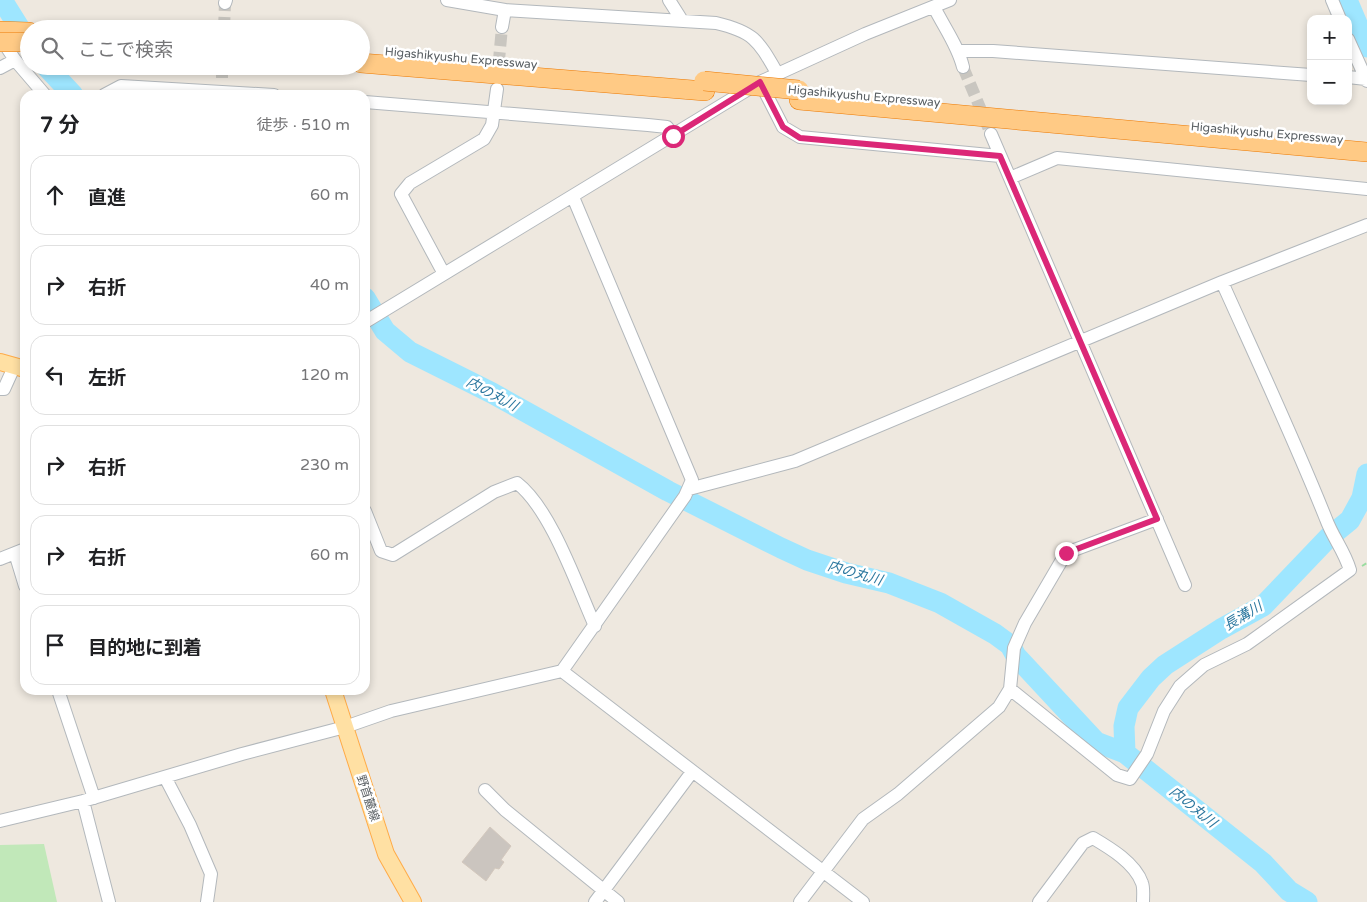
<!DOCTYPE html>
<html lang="ja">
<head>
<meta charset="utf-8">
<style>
	:root { --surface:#fff; --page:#f2f2f2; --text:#202124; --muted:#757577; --line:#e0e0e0 }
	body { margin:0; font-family:"Varela Round","Noto Sans JP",sans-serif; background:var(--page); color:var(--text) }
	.controls { position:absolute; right:15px; top:15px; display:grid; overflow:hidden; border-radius:10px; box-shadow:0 2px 8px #0003 }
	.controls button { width:45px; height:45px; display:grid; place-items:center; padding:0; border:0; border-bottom:1px solid var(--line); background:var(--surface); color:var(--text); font:25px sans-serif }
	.stop { position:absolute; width:15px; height:15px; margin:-11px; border:4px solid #db2777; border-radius:50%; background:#fff }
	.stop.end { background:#db2777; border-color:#fff; box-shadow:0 1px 5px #0008 }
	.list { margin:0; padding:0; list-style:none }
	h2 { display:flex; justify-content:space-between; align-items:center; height:65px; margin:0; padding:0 20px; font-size:21px }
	h2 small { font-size:16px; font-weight:400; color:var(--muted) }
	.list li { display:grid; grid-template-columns:32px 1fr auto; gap:15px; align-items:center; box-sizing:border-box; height:80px; margin:0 10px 10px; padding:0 10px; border:1px solid var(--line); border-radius:15px }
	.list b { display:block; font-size:19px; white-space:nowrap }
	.list em { font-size:16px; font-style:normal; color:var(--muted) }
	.icon { flex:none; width:28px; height:28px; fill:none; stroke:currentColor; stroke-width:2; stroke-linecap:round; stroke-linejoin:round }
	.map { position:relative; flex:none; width:1367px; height:902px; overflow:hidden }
	.search { position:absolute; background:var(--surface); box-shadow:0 2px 8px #0003; left:20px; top:20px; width:350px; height:55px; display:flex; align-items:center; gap:12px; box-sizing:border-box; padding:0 18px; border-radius:28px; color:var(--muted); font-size:19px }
	.panel { position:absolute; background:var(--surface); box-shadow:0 2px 8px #0003; left:20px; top:90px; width:350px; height:605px; border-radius:15px }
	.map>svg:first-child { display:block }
	.green { fill:#c1e8b9 }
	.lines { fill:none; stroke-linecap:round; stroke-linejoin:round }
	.river { stroke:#9ee6ff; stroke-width:21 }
	.building { fill:#cbc5bf; stroke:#d3c8bd }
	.minor-tunnel { stroke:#c9c6c0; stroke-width:12; stroke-dasharray:12 6; stroke-linecap:butt }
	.minor-casing { stroke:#b3b8bc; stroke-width:14 }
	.major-casing { stroke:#ffab47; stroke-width:18 }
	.highway-casing { stroke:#ed7900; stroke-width:20 }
	.path { stroke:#9adca0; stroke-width:2; stroke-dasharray:5 2.5; stroke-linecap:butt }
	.minor { stroke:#fff; stroke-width:12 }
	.major { stroke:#ffe0a3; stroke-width:16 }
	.highway { stroke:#ffca85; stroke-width:19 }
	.highway-bridge-casing { stroke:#ed7900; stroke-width:20; stroke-linecap:butt }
	.highway-bridge { stroke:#ffca85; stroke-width:19 }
	.route { stroke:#db2777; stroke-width:6 }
	.labels { text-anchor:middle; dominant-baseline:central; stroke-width:5; stroke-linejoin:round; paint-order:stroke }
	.street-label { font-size:12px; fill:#595f63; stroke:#fff }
	.water-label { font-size:14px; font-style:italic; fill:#2c789f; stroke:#fff }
</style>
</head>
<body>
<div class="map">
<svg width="1367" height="902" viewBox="0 0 1367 902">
	<rect width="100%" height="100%" fill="#eee8df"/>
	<path class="green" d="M 44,844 L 57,902 L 0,902 L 0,845 Z"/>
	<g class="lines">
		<path class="river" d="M 2,0 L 29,43
			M 1347,0 L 1367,47
			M 46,66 L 73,95
			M 365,298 L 385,331 L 410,352 L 492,393 L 668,491 L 781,548 L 807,560 L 846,573 L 889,583 L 940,603 L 995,634 L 1010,645 L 1016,656 L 1096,742 L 1125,753 L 1263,863 L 1289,891 L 1307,902
			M 1125,753 L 1124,726 L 1128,708 L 1151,678 L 1165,665 L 1221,629 L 1263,606 L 1328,538 L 1350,520 L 1362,498 L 1367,474"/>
	</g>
	<path class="building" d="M 490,827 L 511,846 L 501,860 L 504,862 L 499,869 L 495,868 L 486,881 L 462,862 Z"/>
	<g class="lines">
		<path class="minor-tunnel" d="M 224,29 L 225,3
			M 963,67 L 991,134
			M 222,78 L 222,66
			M 497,82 L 502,27"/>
		<g class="minor-casing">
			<path id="minor" d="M 447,0 L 505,10 L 716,23 C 754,32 758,40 777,73
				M 669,0 L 681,19
				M 1332,0 L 1340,19
				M 225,3 L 226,0
				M 934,7 C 944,27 958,46 963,67
				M 502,27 L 505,10
				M 0,37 L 15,60 L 45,95
				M 1348,39 L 1367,81
				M 959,51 L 993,51 L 1311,75
				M 0,68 L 15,60
				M 1348,77 L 1366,79
				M 760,82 L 783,127 L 800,137 L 1000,156
				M 104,95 L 121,86 L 274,95
				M 365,102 L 648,125 L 667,127 L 673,135
				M 991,134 L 1185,585
				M 1010,178 L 1057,158 L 1367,189
				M 444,274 L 401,194 L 410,183 L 484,139 L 492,125 L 497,89
				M 365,322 L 760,82 L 865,34 L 950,0
				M 0,389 L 4,389 L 14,367
				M 689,489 L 795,461 L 1222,282 L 1367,225
				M 365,511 L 381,551 L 393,555 L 494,492 L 517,483 C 551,509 577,586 595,626
				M 15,553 L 25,586
				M 0,559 L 25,549
				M 562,671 L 863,902
				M 1010,689 L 1117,775 L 1130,779 L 1147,754 L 1164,711 L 1180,686 L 1204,665 L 1247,644 L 1350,570 C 1344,550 1333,538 1326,519 C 1294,439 1257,360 1222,282
				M 58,690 L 94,798
				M 165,777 L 190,825 L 211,874 L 207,902
				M 485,790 L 505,810 L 618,902
				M 83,801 L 109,902
				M 0,821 L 83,801 L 242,754 L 345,727 L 391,711 L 562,671 L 685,496 L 692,480 L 573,197
				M 595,902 L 692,772
				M 800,902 L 863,819 L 898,794 L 999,707 L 1010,689 L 1014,648 L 1025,623 L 1066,553 L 1157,519
				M 1039,902 L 1083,843 L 1093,838 C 1110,848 1135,863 1142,883 C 1144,888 1143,896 1143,902"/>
		</g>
		<g class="major-casing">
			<path id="major" d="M 0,362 L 25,369
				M 333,690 L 386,854 L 413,902"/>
		</g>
		<g class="highway-casing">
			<path id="highway" d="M 0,31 L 29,32
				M 361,63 L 705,91
				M 799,100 L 1367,152"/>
		</g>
		<path class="path" d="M 1362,566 L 1367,563"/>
		<use href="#minor" class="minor"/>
		<use href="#major" class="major"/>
		<use href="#highway" class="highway"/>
		<g class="highway-bridge-casing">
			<path id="highway-bridge" d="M 0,42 L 29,42
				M 704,81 L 799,90"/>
		</g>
		<use href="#highway-bridge" class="highway-bridge"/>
	</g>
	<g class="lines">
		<path class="route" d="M 673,136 L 760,82 L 783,127 L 800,138 L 1000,156 L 1157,519 L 1066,553"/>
	</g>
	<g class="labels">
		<g class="street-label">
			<text transform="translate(461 58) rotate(5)">Higashikyushu Expressway</text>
			<text transform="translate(864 96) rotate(5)">Higashikyushu Expressway</text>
			<text transform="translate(1267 133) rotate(5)">Higashikyushu Expressway</text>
			<text transform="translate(368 798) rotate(72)">野首麓線</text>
		</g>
		<g class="water-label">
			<text transform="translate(492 394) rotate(28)">内の丸川</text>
			<text transform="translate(855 573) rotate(16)">内の丸川</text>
			<text transform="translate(1243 616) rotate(-31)">長溝川</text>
			<text transform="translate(1193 807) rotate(39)">内の丸川</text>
		</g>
	</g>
</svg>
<div class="controls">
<button>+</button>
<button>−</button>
</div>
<div class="stop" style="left:673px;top:136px"></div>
<div class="stop end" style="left:1066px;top:553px"></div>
<div class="search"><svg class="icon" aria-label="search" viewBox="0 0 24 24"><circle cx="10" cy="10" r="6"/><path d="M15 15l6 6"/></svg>ここで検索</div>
<section class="panel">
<h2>7 分<small>徒歩 · 510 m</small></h2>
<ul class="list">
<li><svg class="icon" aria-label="ahead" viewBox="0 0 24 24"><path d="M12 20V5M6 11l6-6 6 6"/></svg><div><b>直進</b></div><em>60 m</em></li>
<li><svg class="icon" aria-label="right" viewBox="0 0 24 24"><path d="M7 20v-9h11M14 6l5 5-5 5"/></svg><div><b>右折</b></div><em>40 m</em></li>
<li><svg class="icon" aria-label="left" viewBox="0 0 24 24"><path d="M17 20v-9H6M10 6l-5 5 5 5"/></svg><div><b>左折</b></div><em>120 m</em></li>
<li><svg class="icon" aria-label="right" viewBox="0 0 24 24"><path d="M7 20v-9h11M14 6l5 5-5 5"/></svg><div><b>右折</b></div><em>230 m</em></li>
<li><svg class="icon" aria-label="right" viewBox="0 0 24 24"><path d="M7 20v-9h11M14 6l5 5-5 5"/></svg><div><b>右折</b></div><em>60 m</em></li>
<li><svg class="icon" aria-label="arrive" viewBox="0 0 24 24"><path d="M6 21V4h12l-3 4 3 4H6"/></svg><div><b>目的地に到着</b></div></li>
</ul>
</section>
</div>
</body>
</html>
